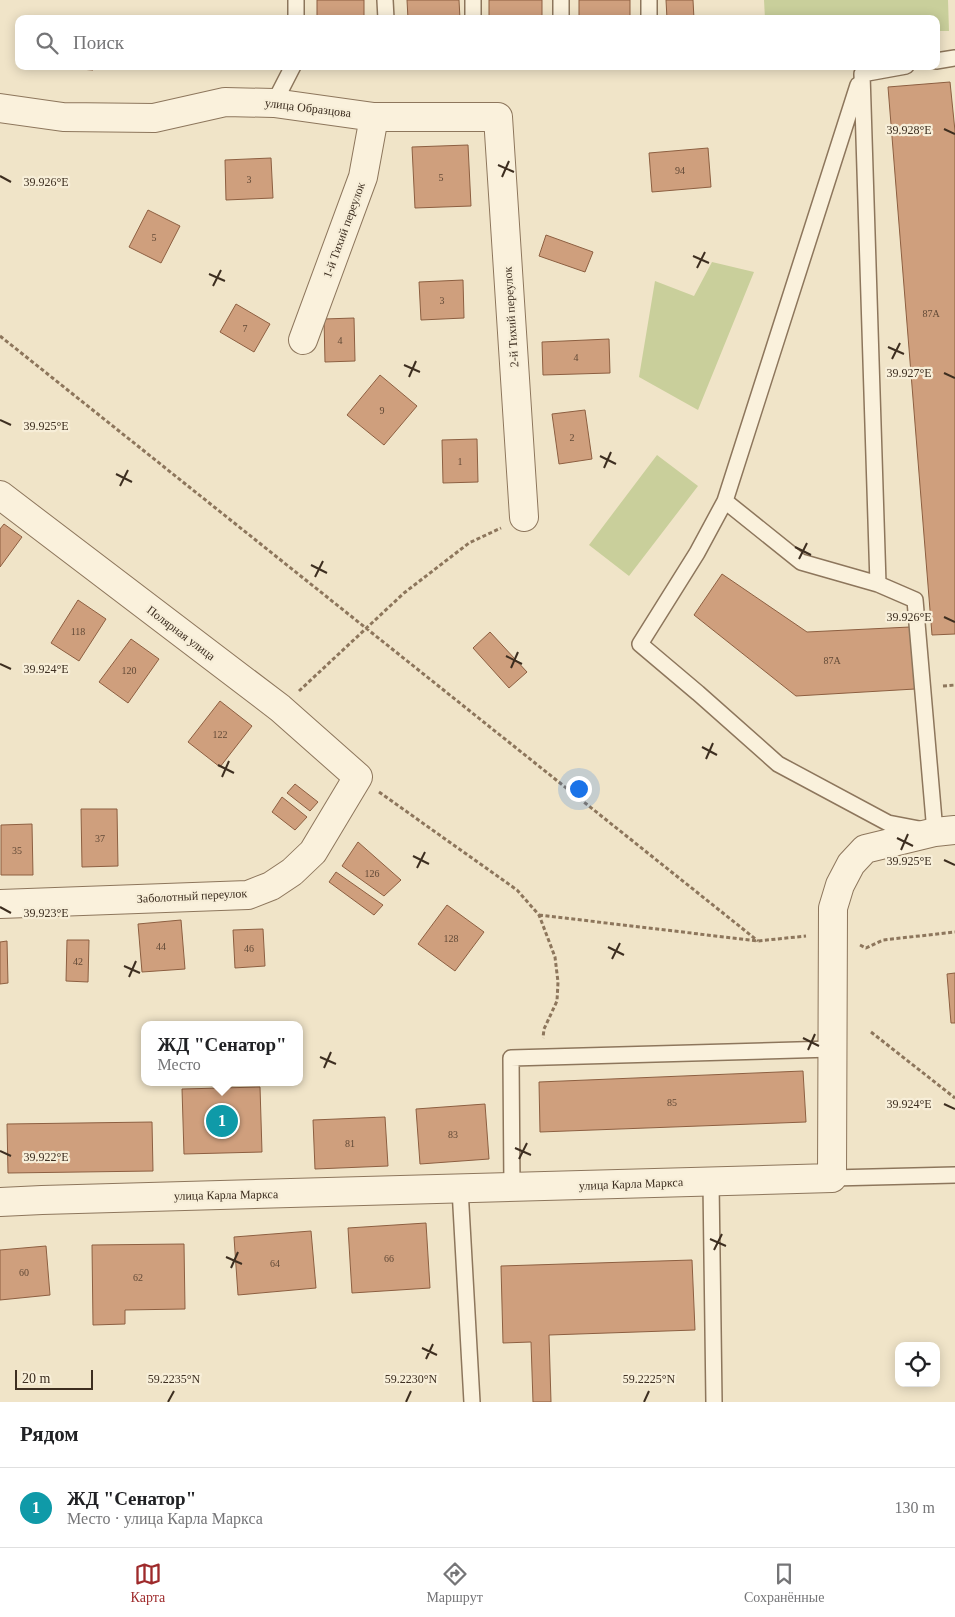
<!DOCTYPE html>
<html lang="ru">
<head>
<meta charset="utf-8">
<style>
	:root { --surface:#fff; --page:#f6f6f6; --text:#202124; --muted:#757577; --line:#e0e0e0; --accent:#9e2a2b }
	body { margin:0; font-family:"Times New Roman",serif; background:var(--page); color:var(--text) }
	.controls { position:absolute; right:15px; bottom:15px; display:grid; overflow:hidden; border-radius:10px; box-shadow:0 2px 12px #0003 }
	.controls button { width:45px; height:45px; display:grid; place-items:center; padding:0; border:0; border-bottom:1px solid var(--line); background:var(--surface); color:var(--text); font:25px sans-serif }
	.scale { position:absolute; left:15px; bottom:12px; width:78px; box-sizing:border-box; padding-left:5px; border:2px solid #3d2e20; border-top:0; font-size:14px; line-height:18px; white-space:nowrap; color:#3d2e20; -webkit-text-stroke:4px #f7eed8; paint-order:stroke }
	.you { position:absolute; left:578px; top:788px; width:18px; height:18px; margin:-12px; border:4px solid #fff; border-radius:50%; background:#1a73e8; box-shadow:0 0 0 8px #1a73e833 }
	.badge { display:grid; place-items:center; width:32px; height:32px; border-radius:50%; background:var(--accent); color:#fff; font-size:16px; font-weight:700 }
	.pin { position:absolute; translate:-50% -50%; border:2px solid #fff; box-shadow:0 1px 5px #0006 }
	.popup { position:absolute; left:141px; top:1021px; width:162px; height:65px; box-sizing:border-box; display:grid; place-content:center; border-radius:10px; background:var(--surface); filter:drop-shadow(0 1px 4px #0005); font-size:16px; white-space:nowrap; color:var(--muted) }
	.popup b { font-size:19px; color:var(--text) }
	.popup::after { content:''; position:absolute; left:50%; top:100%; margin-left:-10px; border:10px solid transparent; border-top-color:var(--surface) }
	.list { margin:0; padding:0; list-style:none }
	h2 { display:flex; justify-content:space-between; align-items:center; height:65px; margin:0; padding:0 20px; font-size:21px }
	h2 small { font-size:16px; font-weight:400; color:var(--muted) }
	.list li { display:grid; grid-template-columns:32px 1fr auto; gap:15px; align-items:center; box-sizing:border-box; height:80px; padding:0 20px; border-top:1px solid var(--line) }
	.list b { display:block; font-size:19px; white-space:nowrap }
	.list p { margin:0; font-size:16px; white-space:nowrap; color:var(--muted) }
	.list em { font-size:16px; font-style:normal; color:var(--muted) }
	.icon { flex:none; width:28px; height:28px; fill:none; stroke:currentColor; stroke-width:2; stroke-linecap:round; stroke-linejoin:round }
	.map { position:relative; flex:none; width:955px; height:1402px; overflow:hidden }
	.search { position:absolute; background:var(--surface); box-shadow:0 2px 12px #0003; left:15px; right:15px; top:15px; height:55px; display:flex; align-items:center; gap:12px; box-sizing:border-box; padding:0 18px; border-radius:10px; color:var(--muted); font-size:19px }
	.sheet { height:145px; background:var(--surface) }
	nav { display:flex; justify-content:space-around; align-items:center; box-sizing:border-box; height:70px; border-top:1px solid var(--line); background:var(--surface); font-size:14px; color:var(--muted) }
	nav a { display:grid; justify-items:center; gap:2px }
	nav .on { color:var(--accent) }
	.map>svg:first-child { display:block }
	.green { fill:#c9cf9b }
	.building { fill:#cf9f7d; stroke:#8d5f41 }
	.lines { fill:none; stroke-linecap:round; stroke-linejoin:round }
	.lane-casing { stroke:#8d765c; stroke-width:18 }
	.street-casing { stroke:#8d765c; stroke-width:30 }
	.path { stroke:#8d765c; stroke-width:3; stroke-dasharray:4 2.5; stroke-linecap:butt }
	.lane { stroke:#faf1dc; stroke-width:15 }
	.street { stroke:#faf1dc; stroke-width:28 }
	.ticks { fill:none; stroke:#3d2e20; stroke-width:2 }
	.labels { text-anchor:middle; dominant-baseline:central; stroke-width:4.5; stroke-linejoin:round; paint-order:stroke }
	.number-label { font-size:10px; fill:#624a37 }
	.street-label { font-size:12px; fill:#3d2e20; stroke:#f7eed8 }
	.ticks-label { font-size:12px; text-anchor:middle; fill:#3d2e20; stroke:#f7eed8; stroke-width:4.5; stroke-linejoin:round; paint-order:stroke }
</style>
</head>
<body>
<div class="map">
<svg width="955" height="1402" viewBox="0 0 955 1402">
	<rect width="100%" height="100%" fill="#f0e4c8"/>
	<path class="green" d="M 764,0 L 948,0 L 949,31 L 936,31 L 936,19 L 765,19 Z
		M 712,262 L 754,272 L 698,410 L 639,377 L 655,281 L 694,296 Z
		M 657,455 L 698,486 L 629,576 L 589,545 Z"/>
	<path class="building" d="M 317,0 L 364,0 L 364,19 L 317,19 Z
		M 407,0 L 459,0 L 460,19 L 408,19 Z
		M 489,0 L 542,0 L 542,19 L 489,19 Z
		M 579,0 L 630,0 L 630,19 L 579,19 Z
		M 666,0 L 693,0 L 694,19 L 667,19 Z
		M 41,66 L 93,66 L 93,70 Z
		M 950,82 L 955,131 L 955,634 L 932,635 L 888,87 Z
		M 468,145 L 471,206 L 415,208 L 412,147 Z
		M 708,148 L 711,187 L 652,192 L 649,153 Z
		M 271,158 L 273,198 L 226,200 L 225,160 Z
		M 148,210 L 180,226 L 161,263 L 129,247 Z
		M 546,235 L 593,252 L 585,272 L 539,256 Z
		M 463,280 L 464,318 L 421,320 L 419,282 Z
		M 236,304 L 270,324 L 254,352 L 220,332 Z
		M 354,318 L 355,361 L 325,362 L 324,319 Z
		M 609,339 L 610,373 L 543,375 L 542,342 Z
		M 380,375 L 417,406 L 384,445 L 347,415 Z
		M 585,410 L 592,459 L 559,464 L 552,414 Z
		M 477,439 L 478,482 L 443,483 L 442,440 Z
		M 4,524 L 22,537 L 0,567 L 0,529 Z
		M 722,574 L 807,632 L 910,627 L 915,689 L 796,696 L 694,615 Z
		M 78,600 L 106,619 L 79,661 L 51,643 Z
		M 490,632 L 527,672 L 509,688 L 473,648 Z
		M 131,639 L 159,659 L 128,703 L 99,682 Z
		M 220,701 L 252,726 L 220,767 L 188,742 Z
		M 295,784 L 318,802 L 310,811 L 287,793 Z
		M 282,797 L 307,817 L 295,830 L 272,812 Z
		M 81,809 L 117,809 L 118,866 L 82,867 Z
		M 32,824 L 33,875 L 1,875 L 1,825 Z
		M 358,842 L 401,880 L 384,896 L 342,866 Z
		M 336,872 L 383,905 L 374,915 L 329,882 Z
		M 447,905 L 484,932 L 455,971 L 418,944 Z
		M 181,920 L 185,969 L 142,972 L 138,924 Z
		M 263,929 L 265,966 L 235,968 L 233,930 Z
		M 67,940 L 89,940 L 88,982 L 66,981 Z
		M 7,941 L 8,983 L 0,984 L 0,942 Z
		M 955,973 L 955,1023 L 951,1023 L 947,974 Z
		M 803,1071 L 806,1122 L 540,1132 L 539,1082 Z
		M 260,1087 L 262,1152 L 184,1154 L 182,1089 Z
		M 485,1104 L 489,1159 L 420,1164 L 416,1109 Z
		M 385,1117 L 388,1166 L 315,1169 L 313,1120 Z
		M 152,1122 L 153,1171 L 8,1173 L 7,1124 Z
		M 426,1223 L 430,1288 L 352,1293 L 348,1228 Z
		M 311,1231 L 316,1288 L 238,1295 L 234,1237 Z
		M 184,1244 L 185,1309 L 125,1310 L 125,1324 L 93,1325 L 92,1245 Z
		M 46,1246 L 50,1295 L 0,1300 L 0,1250 Z
		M 692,1260 L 695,1330 L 549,1335 L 551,1402 L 533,1402 L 531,1342 L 503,1343 L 501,1266 Z"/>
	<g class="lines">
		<g class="lane-casing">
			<path id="lane" d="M 296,0 L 296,19
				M 385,0 L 386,19
				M 473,0 L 473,19
				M 561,0 L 561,19
				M 649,0 L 649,19
				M 936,61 L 955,58
				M 862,74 L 878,584 L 915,600 L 935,832 L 888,823 L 778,764 L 698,693 L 640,644 L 697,553 L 725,501 L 801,562 L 878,584
				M 862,74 L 906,66
				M 274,103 L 293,66
				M 725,501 L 858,85
				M 832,1178 L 955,1175
				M 711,1182 L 714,1402
				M 512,1188 L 511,1058 L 832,1049
				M 460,1189 L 472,1402"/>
		</g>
		<g class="street-casing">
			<path id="street" d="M 0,108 L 63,117 L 154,118 L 225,102 L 274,103 L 374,117 L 498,117 L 524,517
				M 303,340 L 363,177 L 374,117
				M 0,495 L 280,708 L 358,777 L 313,852 L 292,872 L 271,886 L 248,895 L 0,904
				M 0,1202 L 42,1200 L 832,1178 L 833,908 L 840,885 L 851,864 L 865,849 L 935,832 L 955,830"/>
		</g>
		<path class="path" d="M 0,336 L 758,941
			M 943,686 L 955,685
			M 299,691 L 404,593 L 469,543 L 501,528
			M 379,792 L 517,890 L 539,915 L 555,957 L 558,982 L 557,1001 L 544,1029 L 543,1038
			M 539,915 L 758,941 L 806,936
			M 860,945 L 866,948 L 883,940 L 955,932
			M 871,1032 L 955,1098"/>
		<use href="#lane" class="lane"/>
		<use href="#street" class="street"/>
	</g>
	<path class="ticks" d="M 944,129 L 955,134M 498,165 L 514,172M 0,176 L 11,182M 502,177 L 509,161M 693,256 L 709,263M 697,268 L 705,252M 209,274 L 225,281M 213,286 L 221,270M 888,347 L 904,354M 892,359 L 900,343M 404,365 L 420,372M 944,373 L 955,378M 409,377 L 416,361M 0,420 L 11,425M 600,456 L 616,464M 604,468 L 611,452M 116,474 L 132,482M 120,486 L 128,470M 795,547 L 811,555M 799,559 L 807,543M 311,565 L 327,573M 315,577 L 323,561M 944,617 L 955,622M 506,656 L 522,664M 0,664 L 11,669M 511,668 L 518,652M 702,747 L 717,755M 706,759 L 713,743M 218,765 L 234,773M 222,777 L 229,761M 897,838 L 913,846M 901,850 L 908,834M 413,856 L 429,864M 944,860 L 955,865M 417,868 L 425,852M 0,907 L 11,913M 608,947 L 624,955M 612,959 L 620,943M 124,966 L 140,973M 129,977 L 136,961M 803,1038 L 819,1046M 808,1050 L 815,1034M 320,1057 L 336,1064M 324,1068 L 331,1052M 944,1104 L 955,1109M 515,1148 L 531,1155M 0,1151 L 11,1156M 519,1159 L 527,1143M 710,1239 L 726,1246M 714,1250 L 722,1234M 226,1257 L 242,1264M 231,1268 L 238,1252M 422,1348 L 437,1355M 426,1359 L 433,1344M 168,1402 L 174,1391M 406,1402 L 411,1391M 644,1402 L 649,1391"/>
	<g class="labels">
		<g class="number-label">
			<text x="680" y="170">94</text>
			<text x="441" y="177">5</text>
			<text x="249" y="179">3</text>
			<text x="154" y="237">5</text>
			<text x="442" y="300">3</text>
			<text x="931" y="313">87А</text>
			<text x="245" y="328">7</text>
			<text x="340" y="340">4</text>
			<text x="576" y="357">4</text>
			<text x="382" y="410">9</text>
			<text x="572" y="437">2</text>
			<text x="460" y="461">1</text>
			<text x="78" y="631">118</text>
			<text x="832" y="660">87А</text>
			<text x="129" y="670">120</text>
			<text x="220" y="734">122</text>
			<text x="100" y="838">37</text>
			<text x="17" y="850">35</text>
			<text x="372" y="873">126</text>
			<text x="451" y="938">128</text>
			<text x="161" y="946">44</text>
			<text x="249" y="948">46</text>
			<text x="78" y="961">42</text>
			<text x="672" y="1102">85</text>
			<text x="453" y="1134">83</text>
			<text x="350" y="1143">81</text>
			<text x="389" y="1258">66</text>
			<text x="275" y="1263">64</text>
			<text x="24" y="1272">60</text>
			<text x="138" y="1277">62</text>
		</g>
		<g class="street-label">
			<text transform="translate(308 108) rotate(7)">улица Образцова</text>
			<text transform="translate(344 230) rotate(-70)">1-й Тихий переулок</text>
			<text transform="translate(511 317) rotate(-94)">2-й Тихий переулок</text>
			<text transform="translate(181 633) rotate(37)">Полярная улица</text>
			<text transform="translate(192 896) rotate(-3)">Заболотный переулок</text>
			<text transform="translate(631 1184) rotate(-2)">улица Карла Маркса</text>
			<text transform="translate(226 1195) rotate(-1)">улица Карла Маркса</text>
		</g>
	</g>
	<g class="ticks-label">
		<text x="909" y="134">39.928°E</text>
		<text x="46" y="186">39.926°E</text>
		<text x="909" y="377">39.927°E</text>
		<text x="46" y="430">39.925°E</text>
		<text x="909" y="621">39.926°E</text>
		<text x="46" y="673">39.924°E</text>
		<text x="909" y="865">39.925°E</text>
		<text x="46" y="917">39.923°E</text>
		<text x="909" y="1108">39.924°E</text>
		<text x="46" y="1161">39.922°E</text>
		<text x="174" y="1383">59.2235°N</text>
		<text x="411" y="1383">59.2230°N</text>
		<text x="649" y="1383">59.2225°N</text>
	</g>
</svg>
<div class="controls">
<button><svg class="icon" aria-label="locate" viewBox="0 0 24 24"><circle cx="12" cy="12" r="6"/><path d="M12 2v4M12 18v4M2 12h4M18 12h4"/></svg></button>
</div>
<div class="scale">20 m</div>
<div class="you"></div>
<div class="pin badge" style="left:222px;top:1121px;background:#0f9aa8">1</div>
<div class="popup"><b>ЖД &quot;Сенатор&quot;</b>Место</div>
<div class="search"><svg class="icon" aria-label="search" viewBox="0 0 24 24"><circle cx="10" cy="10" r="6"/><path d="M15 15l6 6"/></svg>Поиск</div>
</div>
<section class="sheet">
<h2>Рядом<small></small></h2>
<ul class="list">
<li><span class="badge" style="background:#0f9aa8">1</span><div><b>ЖД &quot;Сенатор&quot;</b><p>Место · улица Карла Маркса</p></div><em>130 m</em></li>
</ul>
</section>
<nav>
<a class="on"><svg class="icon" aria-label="map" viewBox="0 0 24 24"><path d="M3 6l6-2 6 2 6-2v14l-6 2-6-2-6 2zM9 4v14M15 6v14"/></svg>Карта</a>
<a><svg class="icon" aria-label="directions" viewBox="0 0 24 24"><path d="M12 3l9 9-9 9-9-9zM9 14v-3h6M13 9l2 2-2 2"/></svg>Маршрут</a>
<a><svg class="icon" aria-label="saved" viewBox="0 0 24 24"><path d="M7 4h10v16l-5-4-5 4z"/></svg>Сохранённые</a>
</nav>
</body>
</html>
